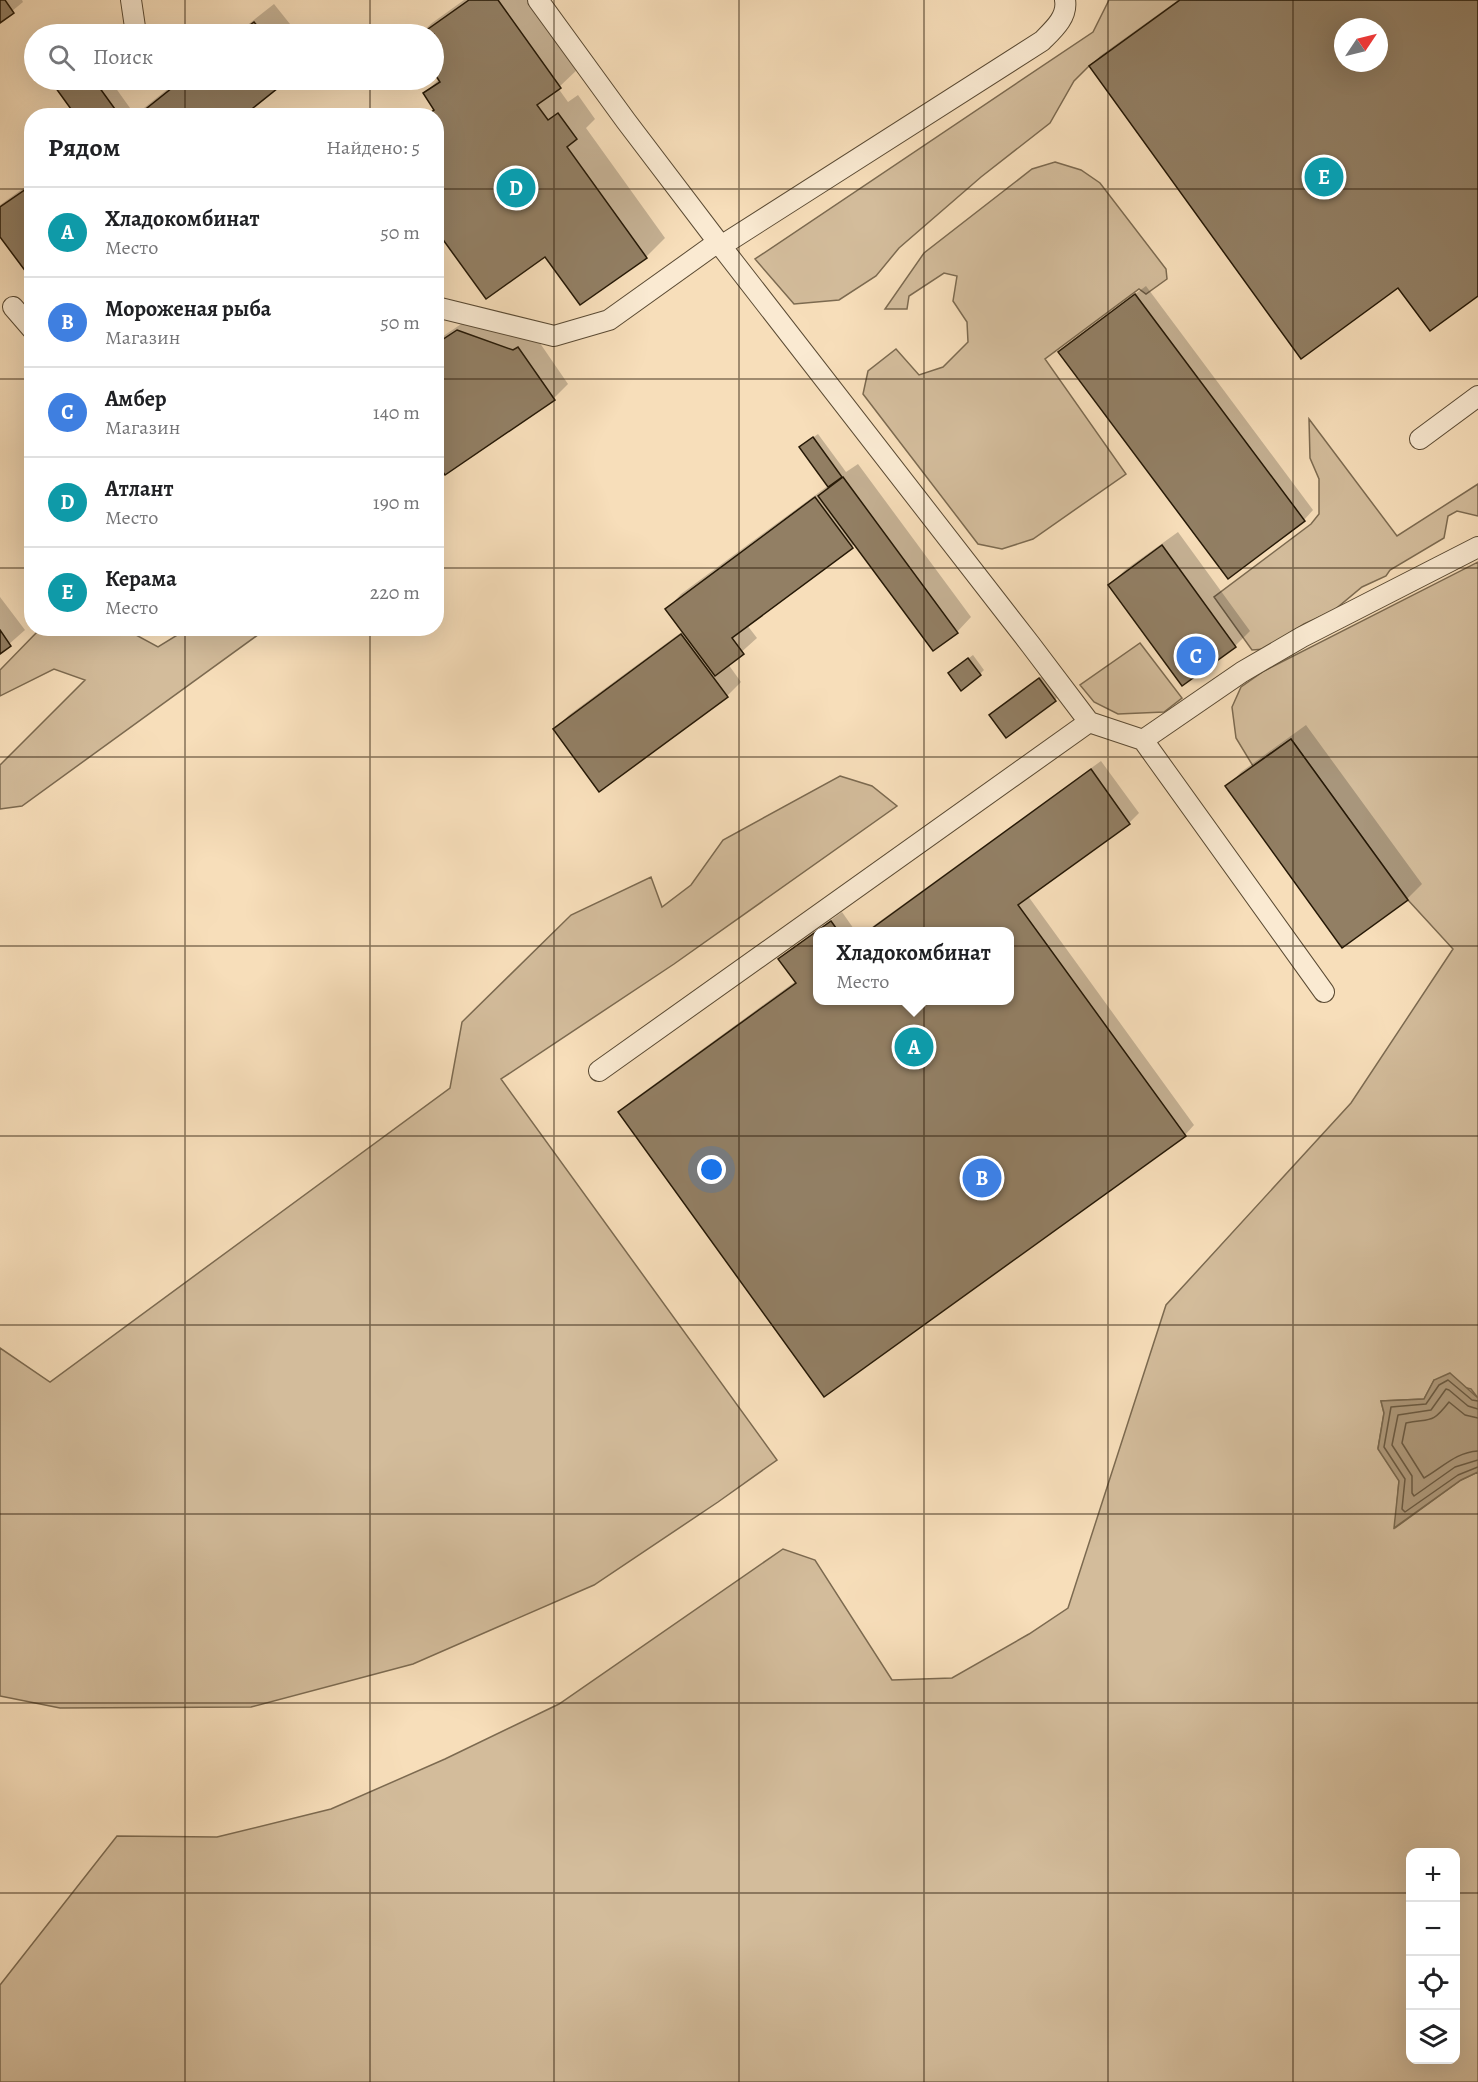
<!DOCTYPE html>
<html lang="ru">
<head>
<meta charset="utf-8">
<style>
	:root { --surface:#fff; --page:#f2f2f2; --text:#202124; --muted:#757577; --line:#e0e0e0; --accent:#db2777 }
	body { margin:0; font-family:Alegreya,serif; background:var(--page); color:var(--text) }
	.controls { position:absolute; right:18px; bottom:18px; display:grid; overflow:hidden; border-radius:12px; box-shadow:0 6px 24px #0002 }
	.controls button { width:54px; height:54px; display:grid; place-items:center; padding:0; border:0; border-bottom:2px solid var(--line); background:var(--surface); color:var(--text); font:30px sans-serif }
	.compass { position:absolute; left:1334px; top:18px; width:54px; height:54px; border-radius:50%; background:var(--surface); box-shadow:0 6px 24px #0002; rotate:55deg }
	.you { position:absolute; left:712px; top:1170px; width:21px; height:21px; margin:-15px; border:4px solid #fff; border-radius:50%; background:#1a73e8; box-shadow:0 0 0 9px #1a73e833 }
	.badge { display:grid; place-items:center; width:39px; height:39px; border-radius:50%; background:var(--accent); color:#fff; font-size:20px; font-weight:700 }
	.pin { position:absolute; translate:-50% -50%; border:3px solid #fff; box-shadow:0 2px 6px #0006 }
	.popup { position:absolute; left:813px; top:927px; width:201px; height:78px; box-sizing:border-box; display:grid; place-content:center; border-radius:12px; background:var(--surface); filter:drop-shadow(0 2px 4px #0005); font-size:20px; white-space:nowrap; color:var(--muted) }
	.popup b { font-size:22px; color:var(--text) }
	.popup::after { content:''; position:absolute; left:50%; top:100%; margin-left:-12px; border:12px solid transparent; border-top-color:var(--surface) }
	.list { margin:0; padding:0; list-style:none }
	h2 { display:flex; justify-content:space-between; align-items:center; height:78px; margin:0; padding:0 24px; font-size:26px }
	h2 small { font-size:20px; font-weight:400; color:var(--muted) }
	.list li { display:grid; grid-template-columns:39px 1fr auto; gap:18px; align-items:center; box-sizing:border-box; height:90px; padding:0 24px; border-top:2px solid var(--line) }
	.list b { display:block; font-size:22px; white-space:nowrap }
	.list p { margin:0; font-size:20px; white-space:nowrap; color:var(--muted) }
	.list em { font-size:20px; font-style:normal; color:var(--muted) }
	.icon { flex:none; width:33px; height:33px; fill:none; stroke:currentColor; stroke-width:2; stroke-linecap:round; stroke-linejoin:round }
	.map { position:relative; flex:none; width:1478px; height:2082px; overflow:hidden }
	.search { position:absolute; background:var(--surface); box-shadow:0 6px 24px #0002; left:24px; top:24px; width:420px; height:66px; display:flex; align-items:center; gap:15px; box-sizing:border-box; padding:0 21px; border-radius:33px; color:var(--muted); font-size:22px }
	.panel { position:absolute; background:var(--surface); box-shadow:0 6px 24px #0002; left:24px; top:108px; width:420px; height:528px; border-radius:24px }
	.map>svg:first-child { display:block }
	.green { fill:#d3bc9b; stroke:#7c6a50; stroke-width:1.5; fill-rule:evenodd }
	.water { fill:#b09b7d; stroke:#78674d; stroke-width:1.5 }
	.shadow { fill:#0003; fill-rule:evenodd }
	.lines { fill:none; stroke-linecap:round; stroke-linejoin:round }
	.shore { stroke:#6a5a42; stroke-width:1.5 }
	.building { fill:#927f64; stroke:#251806; stroke-width:1.5; fill-rule:evenodd }
	.lane-casing { stroke:#5a4a33; stroke-width:22 }
	.lane { stroke:#faead2; stroke-width:20 }
	.grid { fill:none; stroke:#251806; stroke-width:1.5; stroke-opacity:0.55 }
</style>
</head>
<body>
<div class="map">
<svg width="1478" height="2082" viewBox="0 0 1478 2082">
	<rect width="100%" height="100%" fill="#f7deba"/>
	<filter id="stains"><feTurbulence type="fractalNoise" baseFrequency=".00333" numOctaves="4"/><feColorMatrix values="0 0 0 0 .2 0 0 0 0 .09 0 0 0 0 .02 0 0 0 .5 -.17"/></filter>
	<radialGradient id="worn" r=".72"><stop offset=".6" stop-color="#630" stop-opacity="0"/><stop offset="1" stop-color="#630" stop-opacity=".3"/></radialGradient>
	<path class="green" d="M 1109,0 L 1180,0 L 1089,66 L 1074,81 L 1050,123 L 981,177 L 899,248 L 876,276 L 839,300 L 794,304 L 755,259 L 1093,32 Z
		M 1055,162 L 1081,170 L 1100,183 L 1166,269 L 1167,279 L 1146,294 L 1139,289 L 1045,359 L 1126,474 L 1033,539 L 1002,549 L 978,544 L 863,394 L 868,371 L 896,349 L 919,375 L 943,367 L 968,342 L 967,322 L 953,301 L 957,276 L 944,273 L 909,296 L 907,309 L 885,309 L 924,253 L 1032,169 Z
		M 1309,419 L 1397,536 L 1478,484 L 1478,516 L 1457,511 L 1448,516 L 1444,538 L 1390,570 L 1386,576 L 1362,587 L 1333,611 L 1304,624 L 1265,649 L 1252,650 L 1214,597 L 1311,524 L 1319,514 L 1319,479 L 1310,458 Z
		M 1478,562 L 1478,1398 L 1471,1389 L 1434,1380 L 1424,1399 L 1381,1401 L 1384,1413 L 1378,1448 L 1399,1480 L 1395,1528 L 1461,1480 L 1478,1472 L 1478,2082 L 0,2082 L 0,1985 L 117,1836 L 217,1837 L 331,1809 L 445,1759 L 559,1704 L 783,1549 L 815,1560 L 892,1680 L 952,1678 L 1029,1634 L 1068,1608 L 1166,1305 L 1351,1103 L 1453,949 L 1408,900 L 1291,739 L 1253,766 L 1236,738 L 1232,707 L 1241,687 L 1264,671 ZM 1410,1852 L 1456,1852 L 1456,2060 L 1410,2060 Z
		M 50,629 L 125,629 L 158,647 L 187,629 L 266,629 L 22,806 L 0,809 L 0,765 L 85,680 L 54,669 L 0,696 L 0,670 L 39,630 Z
		M 1140,643 L 1182,698 L 1164,712 L 1118,714 L 1094,702 L 1080,685 Z
		M 840,776 L 872,786 L 897,806 L 674,964 L 501,1079 L 777,1460 L 718,1502 L 594,1585 L 413,1664 L 251,1707 L 60,1708 L 0,1696 L 0,1348 L 50,1382 L 450,1088 L 462,1022 L 571,915 L 651,877 L 662,907 L 691,885 L 723,840 Z"/>
	<path class="water" d="M 1450,1373 L 1478,1398 L 1478,1472 L 1461,1480 L 1394,1528 L 1399,1481 L 1378,1449 L 1384,1413 L 1381,1401 L 1424,1399 L 1434,1380 Z"/>
	<path class="shadow" d="M 0,0 L 22,0 L 23,2 L 0,21 Z
		M 464,0 L 531,0 L 579,68 L 558,88 L 568,102 L 578,95 L 595,119 L 586,128 L 665,238 L 646,257 L 545,255 L 436,116 L 427,116 L 435,107 L 425,93 L 439,79 L 434,71 L 434,34 L 420,34 L 432,23 Z
		M 1178,0 L 1478,0 L 1478,294 L 1399,286 L 1091,66 L 1100,56 ZM 1343,27 L 1379,27 L 1379,63 L 1343,63 Z
		M 274,4 L 298,34 L 236,34 Z
		M 52,80 L 110,80 L 130,108 L 123,116 L 78,116 Z
		M 179,80 L 285,80 L 240,116 L 134,116 Z
		M 32,182 L 32,278 L 0,234 L 0,205 Z
		M 1146,286 L 1313,510 L 1304,520 L 1060,352 L 1070,342 Z
		M 473,316 L 533,333 L 568,384 L 554,398 L 436,460 L 436,341 Z
		M 818,434 L 846,472 L 858,464 L 971,617 L 957,632 L 933,649 L 855,544 L 747,625 L 757,638 L 728,664 L 741,682 L 727,696 L 555,729 L 569,715 L 683,631 L 667,609 L 681,594 L 829,485 L 805,443 Z
		M 1178,532 L 1250,631 L 1235,646 L 1183,684 L 1110,585 L 1125,570 Z
		M 0,597 L 25,630 L 0,652 Z
		M 973,655 L 984,670 L 980,674 L 954,669 Z
		M 1050,670 L 1064,690 L 1055,700 L 991,715 L 1001,706 Z
		M 1306,725 L 1422,884 L 1407,899 L 1227,787 L 1241,772 Z
		M 1101,761 L 1139,813 L 1129,823 L 1028,896 L 1194,1125 L 1185,1135 L 620,1112 L 630,1102 L 796,981 L 780,959 L 790,950 L 842,912 L 856,932 L 818,932 L 818,1000 L 1010,1000 L 1010,932 L 865,932 Z"/>
	<g class="lines">
		<path class="shore" d="M 1478,1401 L 1472,1400 L 1448,1380 L 1439,1385 L 1426,1404 L 1391,1407 L 1384,1447 L 1405,1479 L 1402,1509 L 1405,1512 L 1458,1475 L 1478,1467
			M 1478,1409 L 1468,1406 L 1449,1390 L 1446,1389 L 1431,1410 L 1398,1415 L 1392,1445 L 1412,1476 L 1412,1493 L 1414,1496 L 1455,1467 L 1478,1460
			M 1478,1418 L 1465,1415 L 1449,1402 C 1431,1425 1431,1418 1406,1423 L 1402,1443 L 1424,1478 C 1442,1468 1456,1452 1478,1451"/>
	</g>
	<path class="building" d="M 0,0 L 5,0 L 14,13 L 0,23 Z
		M 469,0 L 498,0 L 561,88 L 537,105 L 548,120 L 558,113 L 577,139 L 567,147 L 647,258 L 580,305 L 545,257 L 486,299 L 436,230 L 436,116 L 426,116 L 434,110 L 423,93 L 440,82 L 434,73 L 434,34 L 421,34 Z
		M 1180,0 L 1478,0 L 1478,296 L 1430,331 L 1398,288 L 1301,359 L 1089,66 ZM 1343,27 L 1379,27 L 1379,63 L 1343,63 Z
		M 254,22 L 264,34 L 238,34 Z
		M 50,80 L 94,80 L 120,116 L 76,116 Z
		M 182,80 L 288,80 L 243,116 L 137,116 Z
		M 32,185 L 32,280 L 0,237 L 0,207 Z
		M 1135,294 L 1305,521 L 1228,579 L 1058,352 Z
		M 457,330 L 513,350 L 518,347 L 555,400 L 445,475 L 436,462 L 436,344 Z
		M 813,437 L 842,477 L 828,487 L 799,447 Z
		M 843,477 L 958,633 L 933,651 L 818,496 Z
		M 815,497 L 853,548 L 732,638 L 744,654 L 715,676 L 665,609 Z
		M 1162,545 L 1236,647 L 1182,686 L 1108,585 Z
		M 0,630 L 11,646 L 0,654 Z
		M 681,634 L 728,697 L 599,792 L 553,729 Z
		M 968,658 L 981,675 L 961,691 L 948,673 Z
		M 1039,678 L 1056,701 L 1006,738 L 989,715 Z
		M 1291,739 L 1408,900 L 1342,948 L 1225,786 Z
		M 1091,769 L 1130,824 L 1018,905 L 1186,1136 L 824,1397 L 618,1112 L 796,983 L 778,959 L 831,921 L 839,932 L 818,932 L 818,1000 L 1010,1000 L 1010,932 L 867,932 Z"/>
	<g class="lines">
		<g class="lane-casing">
			<path id="lane" d="M 131,0 L 136,34
				M 538,0 L 626,121 L 721,246 L 1030,644 L 1089,722 L 1143,740 L 1242,672 L 1302,637 L 1478,547
				M 721,246 L 1042,41 C 1053,30 1068,17 1065,0
				M 13,307 L 32,329
				M 436,307 L 554,336 L 609,320 L 718,242
				M 1420,439 L 1478,396
				M 1143,740 L 1324,992
				M 599,1071 L 1089,722"/>
		</g>
		<use href="#lane" class="lane"/>
	</g>
	<path class="grid" d="M 185,0 L 185,34M 370,0 L 370,34M 554,0 L 554,2082M 739,0 L 739,2082M 924,0 L 924,2082M 1108,0 L 1108,2082M 1293,0 L 1293,2082M 185,80 L 185,116M 370,80 L 370,116M 0,189 L 32,189M 436,189 L 1478,189M 0,379 L 32,379M 436,379 L 1478,379M 0,568 L 32,568M 436,568 L 1478,568M 185,628 L 185,2082M 370,628 L 370,2082M 0,757 L 1478,757M 0,946 L 1478,946M 0,1136 L 1478,1136M 0,1325 L 1478,1325M 0,1514 L 1478,1514M 0,1703 L 1478,1703M 0,1893 L 1410,1893M 1456,1893 L 1478,1893"/>
	<rect width="100%" height="100%" filter="url(#stains)"/>
	<rect width="100%" height="100%" fill="url(#worn)"/>
</svg>
<div class="controls">
<button>+</button>
<button>−</button>
<button><svg class="icon" aria-label="locate" viewBox="0 0 24 24"><circle cx="12" cy="12" r="6"/><path d="M12 2v4M12 18v4M2 12h4M18 12h4"/></svg></button>
<button><svg class="icon" aria-label="layers" viewBox="0 0 24 24"><path d="M12 4l9 5-9 5-9-5zM3 14l9 5 9-5"/></svg></button>
</div>
<svg class="compass" viewBox="-18 -18 36 36"><path d="M0-13l5 13h-10z" fill="#e53935"/><path d="M0 13l5-13h-10z" fill="#757577"/></svg>
<div class="you"></div>
<div class="pin badge" style="left:914px;top:1047px;background:#0f9aa8">A</div>
<div class="popup"><b>Хладокомбинат</b>Место</div>
<div class="pin badge" style="left:982px;top:1178px;background:#3f7fe0">B</div>
<div class="pin badge" style="left:1196px;top:656px;background:#3f7fe0">C</div>
<div class="pin badge" style="left:516px;top:188px;background:#0f9aa8">D</div>
<div class="pin badge" style="left:1324px;top:177px;background:#0f9aa8">E</div>
<div class="search"><svg class="icon" aria-label="search" viewBox="0 0 24 24"><circle cx="10" cy="10" r="6"/><path d="M15 15l6 6"/></svg>Поиск</div>
<section class="panel">
<h2>Рядом<small>Найдено: 5</small></h2>
<ul class="list">
<li><span class="badge" style="background:#0f9aa8">A</span><div><b>Хладокомбинат</b><p>Место</p></div><em>50 m</em></li>
<li><span class="badge" style="background:#3f7fe0">B</span><div><b>Мороженая рыба</b><p>Магазин</p></div><em>50 m</em></li>
<li><span class="badge" style="background:#3f7fe0">C</span><div><b>Амбер</b><p>Магазин</p></div><em>140 m</em></li>
<li><span class="badge" style="background:#0f9aa8">D</span><div><b>Атлант</b><p>Место</p></div><em>190 m</em></li>
<li><span class="badge" style="background:#0f9aa8">E</span><div><b>Керама</b><p>Место</p></div><em>220 m</em></li>
</ul>
</section>
</div>
</body>
</html>
